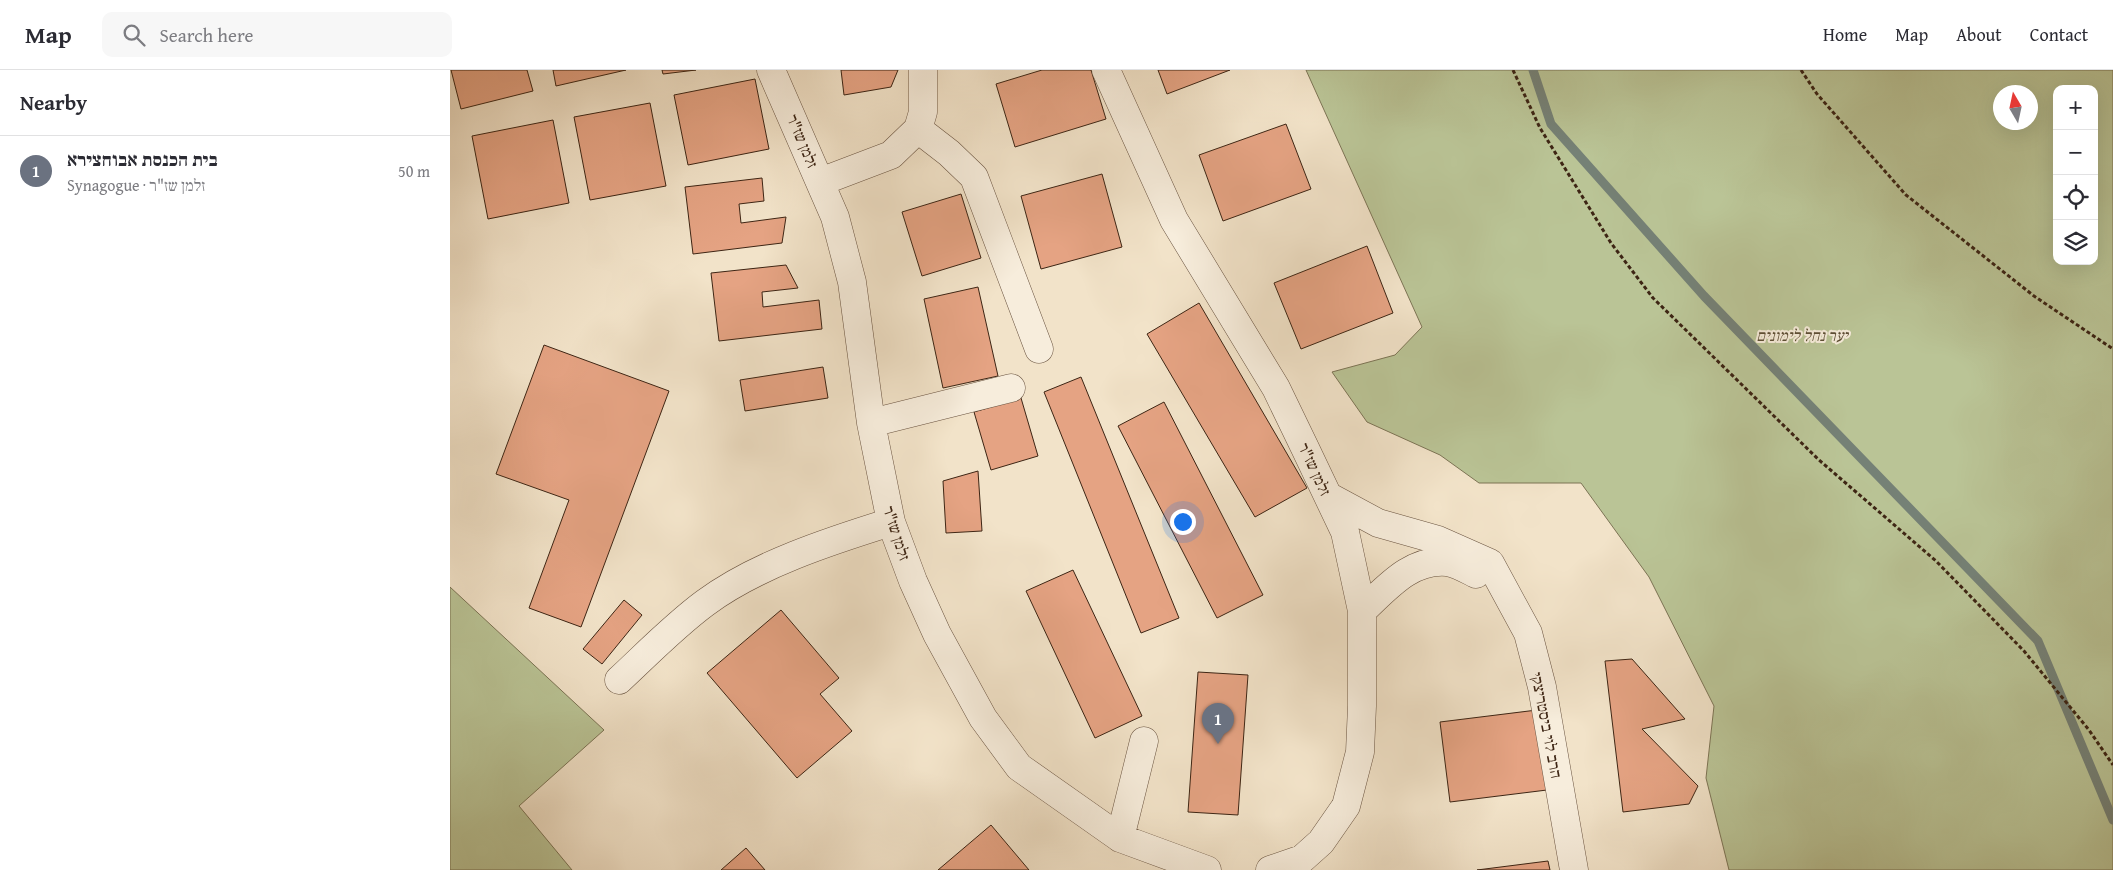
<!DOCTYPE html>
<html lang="en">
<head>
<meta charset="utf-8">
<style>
	:root { --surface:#fff; --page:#f7f7f7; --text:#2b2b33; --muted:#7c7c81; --line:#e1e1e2; --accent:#2563eb }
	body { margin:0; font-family:"Gentium Book Plus","Frank Ruhl Libre",serif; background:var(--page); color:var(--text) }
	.controls { position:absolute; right:15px; top:15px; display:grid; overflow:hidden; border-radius:10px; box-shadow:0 5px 20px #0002 }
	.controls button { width:45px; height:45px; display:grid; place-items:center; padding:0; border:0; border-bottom:1px solid var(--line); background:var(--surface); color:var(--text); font:25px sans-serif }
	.compass { position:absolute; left:1543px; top:15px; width:45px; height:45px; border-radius:50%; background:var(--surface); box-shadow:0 5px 20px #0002; rotate:351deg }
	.you { position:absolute; left:732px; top:451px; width:18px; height:18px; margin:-12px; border:4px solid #fff; border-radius:50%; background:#1a73e8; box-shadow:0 0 0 8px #1a73e833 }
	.badge { display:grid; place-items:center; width:32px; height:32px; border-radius:50%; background:var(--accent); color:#fff; font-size:16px; font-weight:700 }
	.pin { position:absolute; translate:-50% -41px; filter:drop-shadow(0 1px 2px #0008) }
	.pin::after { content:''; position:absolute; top:26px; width:18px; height:15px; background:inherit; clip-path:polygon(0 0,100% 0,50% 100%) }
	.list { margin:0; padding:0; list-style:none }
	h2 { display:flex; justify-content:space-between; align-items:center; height:65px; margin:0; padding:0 20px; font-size:21px }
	h2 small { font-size:16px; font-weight:400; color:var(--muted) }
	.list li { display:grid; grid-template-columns:32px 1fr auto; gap:15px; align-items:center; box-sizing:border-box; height:70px; padding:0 20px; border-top:1px solid var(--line) }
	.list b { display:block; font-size:19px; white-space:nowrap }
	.list p { margin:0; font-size:16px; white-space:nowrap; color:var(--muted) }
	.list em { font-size:16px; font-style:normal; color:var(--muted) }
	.icon { flex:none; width:28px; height:28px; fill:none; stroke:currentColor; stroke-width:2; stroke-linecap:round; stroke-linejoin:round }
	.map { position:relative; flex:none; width:1663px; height:800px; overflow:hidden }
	header { display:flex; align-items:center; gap:30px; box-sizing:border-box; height:70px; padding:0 25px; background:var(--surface); border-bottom:1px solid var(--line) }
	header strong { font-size:24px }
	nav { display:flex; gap:28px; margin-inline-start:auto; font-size:18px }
	.search { width:350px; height:45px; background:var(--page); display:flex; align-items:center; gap:12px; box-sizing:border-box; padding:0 18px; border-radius:10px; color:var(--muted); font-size:19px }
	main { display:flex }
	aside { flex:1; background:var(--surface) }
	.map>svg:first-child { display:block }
	.green { fill:#bac496; stroke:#7c7455; fill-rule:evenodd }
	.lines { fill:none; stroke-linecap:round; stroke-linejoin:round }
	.stream { stroke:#758176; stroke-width:9 }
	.building { fill:#e5a383; stroke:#3d2514 }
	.minor-casing { stroke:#6a5441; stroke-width:29 }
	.path { stroke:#3d2514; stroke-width:3; stroke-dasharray:4 2.5; stroke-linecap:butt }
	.minor { stroke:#f7eddc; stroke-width:28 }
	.labels { text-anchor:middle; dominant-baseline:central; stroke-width:4; stroke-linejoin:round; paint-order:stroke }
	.street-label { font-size:16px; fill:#3d2514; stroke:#f7eddc }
	.park-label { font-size:16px; font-style:italic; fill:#5c4d34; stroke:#f7eddc }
</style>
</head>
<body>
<header>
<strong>Map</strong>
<div class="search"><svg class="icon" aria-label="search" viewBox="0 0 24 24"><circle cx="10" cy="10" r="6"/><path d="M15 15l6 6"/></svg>Search here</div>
<nav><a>Home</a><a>Map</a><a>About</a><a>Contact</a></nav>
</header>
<main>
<aside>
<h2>Nearby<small></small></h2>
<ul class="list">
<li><span class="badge" style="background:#6b7280">1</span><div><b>בית הכנסת אבוחצירא</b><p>Synagogue · זלמן שז&quot;ר</p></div><em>50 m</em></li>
</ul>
</aside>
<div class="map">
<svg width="1663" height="800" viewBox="0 0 1663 800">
	<rect width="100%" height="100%" fill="#f2e3c9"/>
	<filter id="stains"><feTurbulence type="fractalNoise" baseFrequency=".004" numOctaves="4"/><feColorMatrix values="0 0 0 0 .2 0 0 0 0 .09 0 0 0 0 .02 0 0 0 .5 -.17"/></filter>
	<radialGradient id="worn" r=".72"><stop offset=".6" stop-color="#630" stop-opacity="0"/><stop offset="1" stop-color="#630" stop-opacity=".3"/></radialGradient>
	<path class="green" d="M 856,0 L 1663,0 L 1663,800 L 1279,800 L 1256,708 L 1264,636 L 1199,507 L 1131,413 L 1029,413 L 990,385 L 917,352 L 882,302 L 945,285 L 972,257 ZM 1607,19 L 1644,19 L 1644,191 L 1607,191 ZM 1550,22 L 1580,22 L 1580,52 L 1550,52 Z
		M 0,517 L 154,660 L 69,736 L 122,800 L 0,800 Z"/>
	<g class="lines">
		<path class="stream" d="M 1083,0 L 1101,54 L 1254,226 L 1588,571 L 1663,750"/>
	</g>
	<path class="building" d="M 1,0 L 77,0 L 83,21 L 11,39 Z
		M 103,0 L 176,0 L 106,16 Z
		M 212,0 L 246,0 L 213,4 Z
		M 391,0 L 448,0 L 441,17 L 394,25 Z
		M 592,0 L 641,0 L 656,49 L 565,77 L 546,14 Z
		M 708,0 L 780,0 L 717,24 Z
		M 305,9 L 319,79 L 238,95 L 224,25 Z
		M 200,33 L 216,116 L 140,130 L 124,47 Z
		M 103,50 L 119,133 L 38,149 L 22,66 Z
		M 836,54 L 861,119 L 773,151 L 749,85 Z
		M 652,104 L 672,177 L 591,199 L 571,126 Z
		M 312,108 L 314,131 L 289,134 L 291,153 L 336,147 L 332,173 L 243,184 L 235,117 Z
		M 511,124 L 531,188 L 472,206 L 452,142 Z
		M 917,176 L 943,243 L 851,279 L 824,213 Z
		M 336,195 L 348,218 L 312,222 L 313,237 L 369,230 L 372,259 L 269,271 L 261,203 Z
		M 528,217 L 548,306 L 493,318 L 474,229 Z
		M 749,233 L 857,418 L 805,447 L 697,264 Z
		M 94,275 L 219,321 L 131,557 L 79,538 L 119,430 L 46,404 Z
		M 373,297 L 378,328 L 295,341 L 290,310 Z
		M 631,307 L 729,548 L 691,563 L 594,322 Z
		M 571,328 L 588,386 L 541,400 L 524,342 Z
		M 714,332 L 813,525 L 767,548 L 668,356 Z
		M 528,401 L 532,461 L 496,463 L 493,411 Z
		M 623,500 L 692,646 L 645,668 L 576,521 Z
		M 174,530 L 192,545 L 152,594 L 133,579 Z
		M 331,540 L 389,608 L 370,624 L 402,661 L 347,708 L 257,603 Z
		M 1182,589 L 1235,649 L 1192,659 L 1248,716 L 1239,734 L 1173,742 L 1155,591 Z
		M 748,602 L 798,605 L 788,745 L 738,742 Z
		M 1087,640 L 1097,720 L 1000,732 L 990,652 Z
		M 541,755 L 579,800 L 488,800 Z
		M 296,778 L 315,800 L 271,800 Z
		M 1098,791 L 1100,800 L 1027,800 Z"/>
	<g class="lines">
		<g class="minor-casing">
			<path id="minor" d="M 321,0 L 385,147 L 402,212 L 421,353 L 441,452 L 463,511 L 487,564 L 533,648 L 569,697 L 670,768 L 757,800
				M 656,0 L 724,150 L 826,318 L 855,378 L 895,462 L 912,541 L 912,636 L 910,682 L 896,736 L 871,772 L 852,789 L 820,800
				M 468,59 L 499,83 L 524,107 L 589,279
				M 370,112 L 441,85 L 468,59 L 473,42 L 473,0
				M 421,353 L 561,318
				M 878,426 L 928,453 L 988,470 L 1040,493 L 1078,563 L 1092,617 L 1124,800
				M 912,541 C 937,518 960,489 997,492 C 1006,493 1018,500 1026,504
				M 169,610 C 197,584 224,556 255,533 C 306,495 380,471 441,452
				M 670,768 L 694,671"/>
		</g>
		<path class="path" d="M 1063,0 L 1090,58 L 1161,173 L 1203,228 L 1369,390 L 1486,491 L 1574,581 L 1639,660 L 1663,695
			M 1351,0 L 1367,24 L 1456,125 L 1584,226 L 1663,279"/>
		<use href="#minor" class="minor"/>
	</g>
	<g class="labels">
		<g class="street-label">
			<text transform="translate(353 71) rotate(67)">זלמן שז"ר</text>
			<text transform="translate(865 399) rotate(65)">זלמן שז"ר</text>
			<text transform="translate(447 463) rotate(72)">זלמן שז"ר</text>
			<text transform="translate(1097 655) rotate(79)">הרב לוי ביסטריצקי</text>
		</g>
		<g class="park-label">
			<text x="1352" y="265">יער נחל לימונים</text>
		</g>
	</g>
	<rect width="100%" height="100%" filter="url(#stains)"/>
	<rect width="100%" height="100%" fill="url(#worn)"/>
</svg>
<div class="controls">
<button>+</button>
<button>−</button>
<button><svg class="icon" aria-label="locate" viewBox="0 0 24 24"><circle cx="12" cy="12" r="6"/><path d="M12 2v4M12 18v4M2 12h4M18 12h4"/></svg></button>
<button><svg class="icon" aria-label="layers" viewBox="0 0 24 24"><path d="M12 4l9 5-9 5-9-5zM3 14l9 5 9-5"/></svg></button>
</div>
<svg class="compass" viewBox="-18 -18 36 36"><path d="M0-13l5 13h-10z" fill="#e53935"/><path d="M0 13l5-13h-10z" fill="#7c7c81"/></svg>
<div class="you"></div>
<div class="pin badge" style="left:768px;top:674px;background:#6b7280">1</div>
</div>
</main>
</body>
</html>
